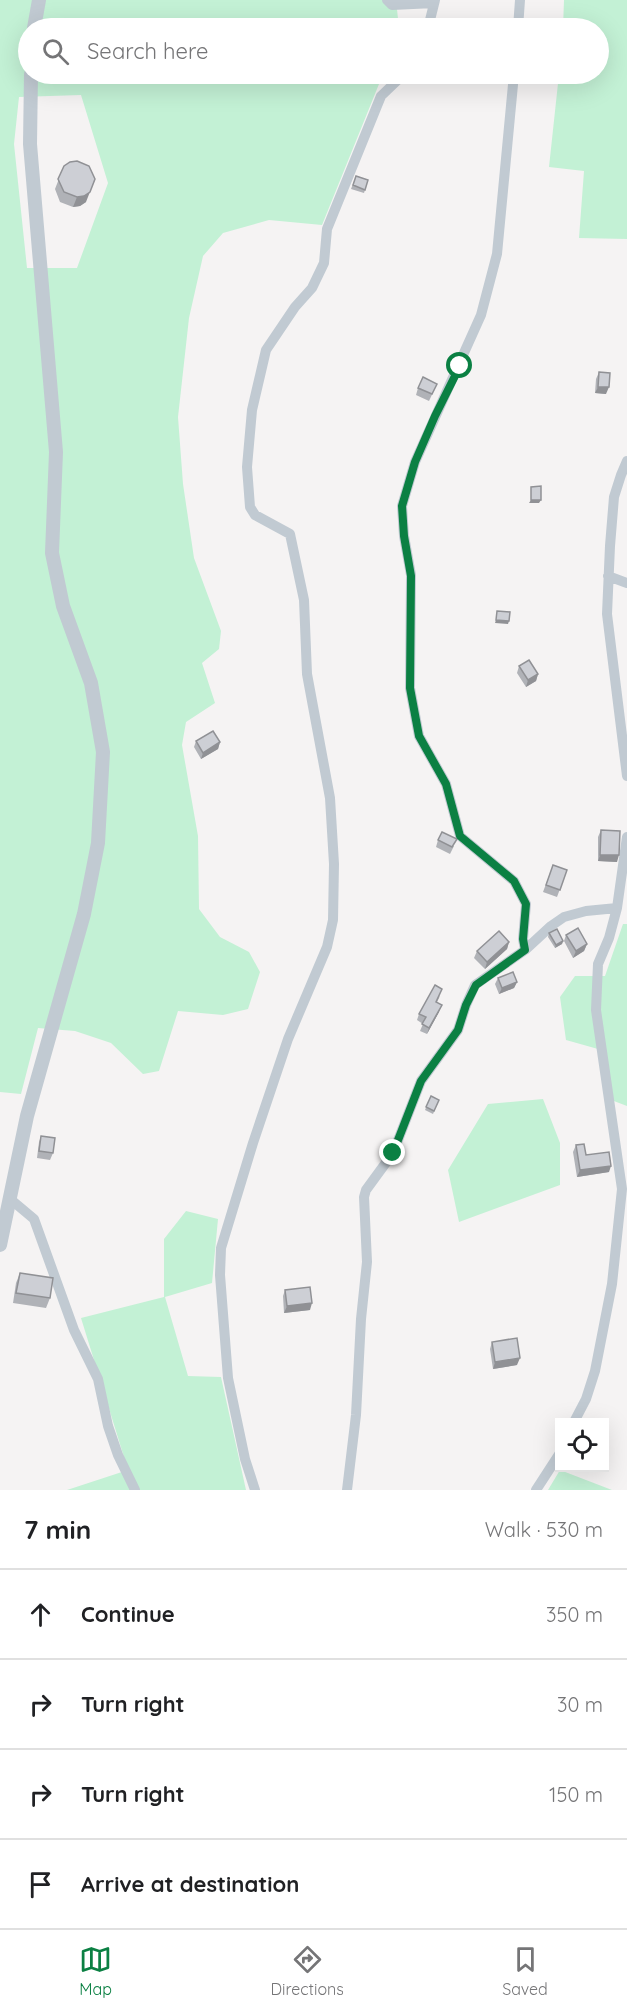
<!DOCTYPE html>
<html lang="en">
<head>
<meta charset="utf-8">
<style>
	:root { --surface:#fff; --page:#f2f2f2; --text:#202124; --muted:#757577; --line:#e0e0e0; --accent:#0b8043 }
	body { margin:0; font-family:Quicksand,sans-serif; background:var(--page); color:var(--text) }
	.controls { position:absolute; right:18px; bottom:18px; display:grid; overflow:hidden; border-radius:0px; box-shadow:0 6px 24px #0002 }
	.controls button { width:54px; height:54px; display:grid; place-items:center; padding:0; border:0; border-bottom:2px solid var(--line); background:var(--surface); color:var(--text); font:30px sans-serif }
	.stop { position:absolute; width:18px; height:18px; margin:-14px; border:4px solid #0b8043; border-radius:50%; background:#fff }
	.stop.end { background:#0b8043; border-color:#fff; box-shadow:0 2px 6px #0008 }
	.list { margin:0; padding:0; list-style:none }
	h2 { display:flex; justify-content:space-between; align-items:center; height:78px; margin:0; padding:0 24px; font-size:26px }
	h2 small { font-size:20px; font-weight:400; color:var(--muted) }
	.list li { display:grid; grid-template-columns:39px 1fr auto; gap:18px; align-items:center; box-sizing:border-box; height:90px; padding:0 24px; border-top:2px solid var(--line) }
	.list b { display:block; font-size:22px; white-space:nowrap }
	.list em { font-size:20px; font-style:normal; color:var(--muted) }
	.icon { flex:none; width:33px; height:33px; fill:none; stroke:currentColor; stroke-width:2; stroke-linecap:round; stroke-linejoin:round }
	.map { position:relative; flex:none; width:627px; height:1490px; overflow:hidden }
	.search { position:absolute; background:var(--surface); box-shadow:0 6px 24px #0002; left:18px; right:18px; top:18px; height:66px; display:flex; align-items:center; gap:15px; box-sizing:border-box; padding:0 21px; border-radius:33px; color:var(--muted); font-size:22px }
	.sheet { height:438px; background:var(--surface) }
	nav { display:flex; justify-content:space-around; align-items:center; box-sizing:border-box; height:84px; border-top:2px solid var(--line); background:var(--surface); font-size:16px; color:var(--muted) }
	nav a { display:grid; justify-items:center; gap:3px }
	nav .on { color:var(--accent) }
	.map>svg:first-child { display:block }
	.green { fill:#c3f1d5; fill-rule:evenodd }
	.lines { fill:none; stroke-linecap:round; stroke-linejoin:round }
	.minor { stroke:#c1cad2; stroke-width:10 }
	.tertiary { stroke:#c1cad2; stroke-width:14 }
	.wall { fill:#b0b2b7 }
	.shaded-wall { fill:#909195 }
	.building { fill:#cdcfd5; stroke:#909195; stroke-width:1.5 }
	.route { stroke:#0b8043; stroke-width:8 }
</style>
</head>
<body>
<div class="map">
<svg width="627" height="1490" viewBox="0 0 627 1490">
	<rect width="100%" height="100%" fill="#f5f3f3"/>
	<path class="green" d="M 0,0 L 396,0 L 399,28 L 28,28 L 28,74 L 394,74 L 379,84 L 322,225 L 269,220 L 223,233 L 203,256 L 189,318 L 178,417 L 183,484 L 194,558 L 221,631 L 219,649 L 202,663 L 215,703 L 186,722 L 182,745 L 198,836 L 199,909 L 220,937 L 249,952 L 260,972 L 248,1009 L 223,1015 L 178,1011 L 159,1071 L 143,1074 L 111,1043 L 75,1031 L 38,1028 L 21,1094 L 0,1092 ZM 81,95 L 108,183 L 77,268 L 27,268 L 14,144 L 19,97 Z
		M 564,0 L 627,0 L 627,239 L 579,238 L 584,171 L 549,167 L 559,74 L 598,74 L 598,28 L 563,28 Z
		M 623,924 L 627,924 L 627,1106 L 606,1098 L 598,1049 L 566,1040 L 560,997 L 575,976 L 605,976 Z
		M 543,1099 L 560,1143 L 560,1185 L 459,1222 L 448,1170 L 488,1104 Z
		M 186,1211 L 218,1219 L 212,1283 L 165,1297 L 188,1376 L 221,1377 L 246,1490 L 67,1490 L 128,1470 L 81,1318 L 164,1297 L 164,1239 Z
		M 560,1470 L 612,1490 L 548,1490 Z"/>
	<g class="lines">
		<path class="minor" d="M 387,0 L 392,5 L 434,3
			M 428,28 L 435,0
			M 518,28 L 520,0
			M 514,74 L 497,254 L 481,315 L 415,462 L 402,506 L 404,536 L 411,575 L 410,688 L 419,736 L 446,784 L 460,836 L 514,881 L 526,904 L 523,939 L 525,950
			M 627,461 L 621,475 L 614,497 L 610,546 L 607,614 L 627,776
			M 608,576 L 627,583
			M 9,1198 L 34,1219 L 74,1330 L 98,1379 L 108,1426 L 118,1455 L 135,1490
			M 574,1422 L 586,1399 L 595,1371 L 612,1284 L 622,1189 L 596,1010 L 598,964 L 609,938 L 617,908 L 627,837
			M 255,1490 L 245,1459 L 228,1378 L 220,1275 L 221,1248 L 253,1143 L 288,1039 L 327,947 L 333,920 L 334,864 L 330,798 L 307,674 L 304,600 L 290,534 L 255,515 L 250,507 L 247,467 L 252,410 L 266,350 L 295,307 L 312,288 L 324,263 L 327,229 L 381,96 L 404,74
			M 347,1490 L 356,1415 L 361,1319 L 367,1262 L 364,1197 L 366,1190 L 393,1153 L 421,1081 L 458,1030 L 466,1005 L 475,985 L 525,950 L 551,926 L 564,917 L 586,911 L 617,908
			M 536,1490 L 560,1453"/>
		<path class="tertiary" d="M 34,28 L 39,0
			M 0,1245 L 27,1116 L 84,914 L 98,843 L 103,752 L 91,683 L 63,606 L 52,553 L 56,452 L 30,144 L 31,74"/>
	</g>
	<path class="wall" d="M 64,166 L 86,202 L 80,206 L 73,207 L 60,202 L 55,189 Z
		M 356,176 L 368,180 L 364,193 L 351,189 Z
		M 599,372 L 606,394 L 595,393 L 596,379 Z
		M 437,384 L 429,401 L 416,395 L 418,388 Z
		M 519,666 L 538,674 L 536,681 L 526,687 L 517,673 Z
		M 196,741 L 220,742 L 218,749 L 201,759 L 194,747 Z
		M 601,830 L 617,862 L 598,861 L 598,837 Z
		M 438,840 L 454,846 L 450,854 L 436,847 Z
		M 553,865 L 567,870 L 557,897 L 543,892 Z
		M 549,933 L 563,941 L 562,944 L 555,948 L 548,937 Z
		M 566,935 L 587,944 L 584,951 L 573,958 L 564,941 Z
		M 509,942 L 507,949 L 485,969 L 474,958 L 477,951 Z
		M 498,978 L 517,982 L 514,988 L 499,994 L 495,984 Z
		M 440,996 L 437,1002 L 439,1012 L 427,1034 L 420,1031 L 423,1024 L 417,1020 L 419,1014 Z
		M 431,1096 L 439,1100 L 433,1114 L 425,1110 Z
		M 41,1136 L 53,1153 L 50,1160 L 37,1158 L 39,1142 Z
		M 576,1145 L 586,1155 L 609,1172 L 577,1177 L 573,1152 Z
		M 20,1273 L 50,1298 L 46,1308 L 13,1303 L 16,1283 Z
		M 285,1290 L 310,1310 L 284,1313 L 283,1296 Z
		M 492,1342 L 517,1365 L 493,1369 L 490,1349 Z"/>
	<path class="shaded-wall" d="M 281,74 L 292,74 L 290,77 L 280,77 Z
		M 95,179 L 86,202 L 80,206 L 73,207 L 77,197 Z
		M 598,387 L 609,387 L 606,394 L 595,393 Z
		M 531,500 L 541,500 L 539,503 L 529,503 Z
		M 496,620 L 509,621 L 508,624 L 495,623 Z
		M 538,674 L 536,681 L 526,687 L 528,680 Z
		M 220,742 L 218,749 L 201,759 L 203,753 Z
		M 600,855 L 619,855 L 617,862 L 598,861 Z
		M 563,941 L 562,944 L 555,948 L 556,945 Z
		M 509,942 L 507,949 L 485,969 L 487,962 Z
		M 587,944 L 584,951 L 573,958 L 576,951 Z
		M 517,982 L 514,988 L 499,994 L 502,988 Z
		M 442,1005 L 439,1012 L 427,1034 L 429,1028 Z
		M 611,1166 L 609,1172 L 577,1177 L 580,1170 Z
		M 312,1303 L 310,1310 L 284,1313 L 287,1306 Z
		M 520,1358 L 517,1365 L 493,1369 L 495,1362 Z"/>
	<path class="building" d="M 77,161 L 89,166 L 95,179 L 90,192 L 84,196 L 77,197 L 64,192 L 58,179 L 64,166 L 70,162 Z
		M 356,176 L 368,180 L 365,190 L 353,185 Z
		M 599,372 L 610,373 L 609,387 L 598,387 Z
		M 423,377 L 437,384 L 432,394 L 418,388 Z
		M 541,486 L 541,500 L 531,500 L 531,487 Z
		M 497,611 L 510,612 L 509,621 L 496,620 Z
		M 529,660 L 538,674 L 528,680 L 519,666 Z
		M 213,731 L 220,742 L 203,753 L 196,741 Z
		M 601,830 L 620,831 L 619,855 L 600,855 Z
		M 442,832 L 457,839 L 452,847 L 438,840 Z
		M 553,865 L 567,870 L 560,890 L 546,885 Z
		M 578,928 L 587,944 L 576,951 L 566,935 Z
		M 557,929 L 563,941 L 556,945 L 549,933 Z
		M 499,931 L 509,942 L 487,962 L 477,951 Z
		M 513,972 L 517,982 L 502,988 L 498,978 Z
		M 435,985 L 442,989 L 436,1002 L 442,1005 L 429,1028 L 422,1024 L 426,1017 L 419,1014 Z
		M 431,1096 L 439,1100 L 434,1111 L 426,1107 Z
		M 41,1136 L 55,1138 L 53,1153 L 39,1151 Z
		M 584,1144 L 586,1155 L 609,1152 L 611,1166 L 580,1170 L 576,1145 Z
		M 20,1273 L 53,1278 L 50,1298 L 16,1293 Z
		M 310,1287 L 312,1303 L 287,1306 L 285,1290 Z
		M 517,1338 L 520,1358 L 495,1362 L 492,1342 Z"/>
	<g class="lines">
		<path class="route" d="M 393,1153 L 421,1081 L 458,1030 L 466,1005 L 476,985 L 525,950 L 523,939 L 526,904 L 514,881 L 460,836 L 446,784 L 419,736 L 410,688 L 411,576 L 404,536 L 402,506 L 415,462 L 435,416 L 460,366"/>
	</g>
</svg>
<div class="controls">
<button><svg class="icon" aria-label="locate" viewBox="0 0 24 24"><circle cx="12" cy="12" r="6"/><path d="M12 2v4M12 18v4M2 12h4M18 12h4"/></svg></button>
</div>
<div class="stop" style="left:460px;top:366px"></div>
<div class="stop end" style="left:393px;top:1153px"></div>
<div class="search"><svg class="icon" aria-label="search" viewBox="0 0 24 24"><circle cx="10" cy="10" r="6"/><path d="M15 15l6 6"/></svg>Search here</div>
</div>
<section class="sheet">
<h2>7 min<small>Walk · 530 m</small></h2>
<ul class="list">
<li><svg class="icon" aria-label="ahead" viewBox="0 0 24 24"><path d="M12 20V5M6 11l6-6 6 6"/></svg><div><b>Continue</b></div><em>350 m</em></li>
<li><svg class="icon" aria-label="right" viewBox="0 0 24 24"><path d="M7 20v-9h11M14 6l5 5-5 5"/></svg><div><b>Turn right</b></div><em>30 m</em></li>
<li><svg class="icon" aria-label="right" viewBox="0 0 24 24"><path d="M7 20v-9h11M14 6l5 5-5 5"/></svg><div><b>Turn right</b></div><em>150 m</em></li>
<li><svg class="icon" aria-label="arrive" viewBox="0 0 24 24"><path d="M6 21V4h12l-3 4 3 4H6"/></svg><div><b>Arrive at destination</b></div></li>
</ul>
</section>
<nav>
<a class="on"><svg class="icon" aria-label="map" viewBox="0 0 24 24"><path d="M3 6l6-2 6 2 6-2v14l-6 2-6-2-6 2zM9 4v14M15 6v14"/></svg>Map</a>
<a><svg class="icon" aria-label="directions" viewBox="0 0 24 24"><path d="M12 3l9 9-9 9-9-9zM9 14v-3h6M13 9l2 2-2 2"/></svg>Directions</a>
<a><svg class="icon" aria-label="saved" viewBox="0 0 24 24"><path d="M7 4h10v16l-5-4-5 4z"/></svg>Saved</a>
</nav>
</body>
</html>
